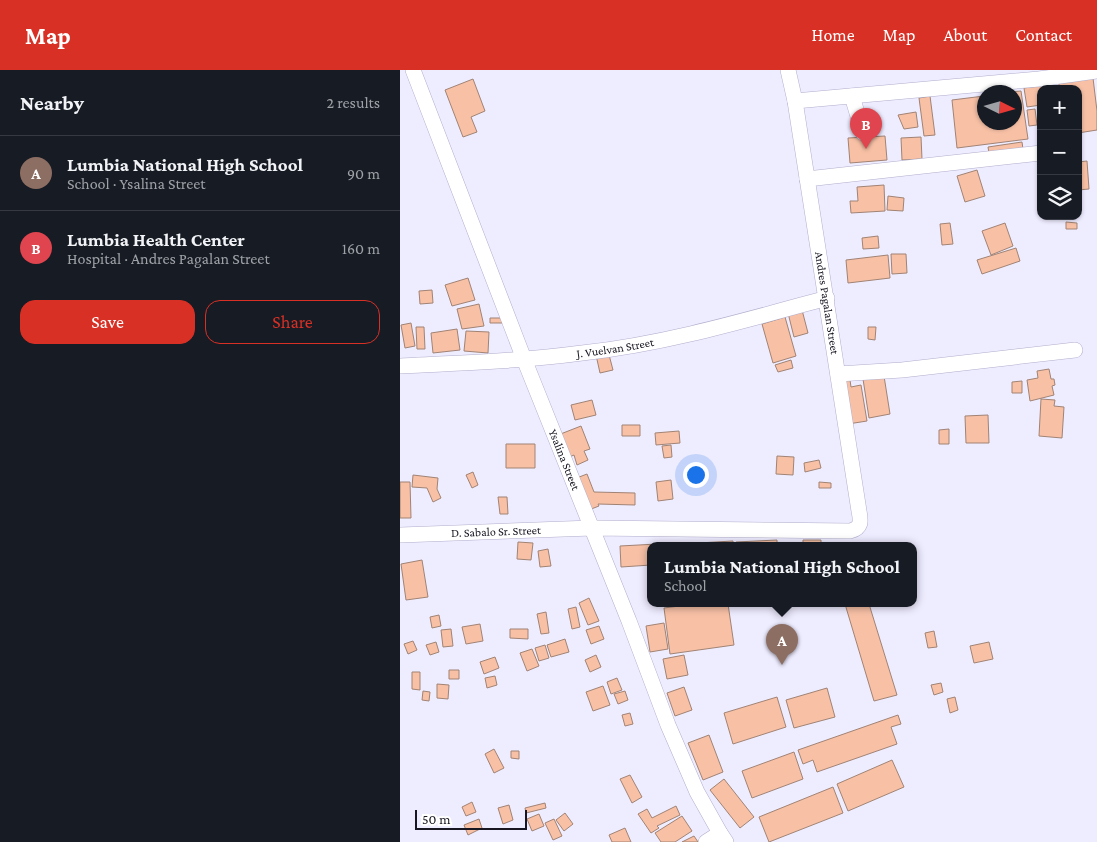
<!DOCTYPE html>
<html lang="en">
<head>
<meta charset="utf-8">
<style>
	:root { --surface:#171b24; --page:#242831; --text:#f1f3f6; --muted:#9ea1a6; --line:#363941; --accent:#d93025 }
	body { margin:0; font-family:"Crimson Pro",serif; background:var(--page); color:var(--text) }
	.controls { position:absolute; right:15px; top:15px; display:grid; overflow:hidden; border-radius:10px; box-shadow:0 1px 4px #0004 }
	.controls button { width:45px; height:45px; display:grid; place-items:center; padding:0; border:0; border-bottom:1px solid var(--line); background:var(--surface); color:var(--text); font:25px sans-serif }
	.compass { position:absolute; left:577px; top:15px; width:45px; height:45px; border-radius:50%; background:var(--surface); box-shadow:0 1px 4px #0004; rotate:95deg }
	.scale { position:absolute; left:15px; bottom:12px; width:112px; box-sizing:border-box; padding-left:5px; border:2px solid #171621; border-top:0; font-size:14px; line-height:18px; white-space:nowrap; color:#171621; -webkit-text-stroke:4px #fff; paint-order:stroke }
	.you { position:absolute; left:295px; top:404px; width:18px; height:18px; margin:-12px; border:4px solid #fff; border-radius:50%; background:#1a73e8; box-shadow:0 0 0 8px #1a73e833 }
	.badge { display:grid; place-items:center; width:32px; height:32px; border-radius:50%; background:var(--accent); color:#fff; font-size:16px; font-weight:700 }
	.pin { position:absolute; translate:-50% -41px; filter:drop-shadow(0 1px 2px #0008) }
	.pin::after { content:''; position:absolute; top:26px; width:18px; height:15px; background:inherit; clip-path:polygon(0 0,100% 0,50% 100%) }
	.popup { position:absolute; left:247px; top:472px; width:270px; height:65px; box-sizing:border-box; display:grid; place-content:center; border-radius:10px; background:var(--surface); filter:drop-shadow(0 1px 4px #0005); font-size:16px; white-space:nowrap; color:var(--muted) }
	.popup b { font-size:19px; color:var(--text) }
	.popup::after { content:''; position:absolute; left:50%; top:100%; margin-left:-10px; border:10px solid transparent; border-top-color:var(--surface) }
	.list { margin:0; padding:0; list-style:none }
	h2 { display:flex; justify-content:space-between; align-items:center; height:65px; margin:0; padding:0 20px; font-size:21px }
	h2 small { font-size:16px; font-weight:400; color:var(--muted) }
	.list li { display:grid; grid-template-columns:32px 1fr auto; gap:15px; align-items:center; box-sizing:border-box; height:75px; padding:0 20px; border-top:1px solid var(--line) }
	.list b { display:block; font-size:19px; white-space:nowrap }
	.list p { margin:0; font-size:16px; white-space:nowrap; color:var(--muted) }
	.list em { font-size:16px; font-style:normal; color:var(--muted) }
	.actions { display:flex; gap:10px; padding:15px 20px }
	.actions a { flex:1; padding:11px 0; border:1px solid var(--accent); border-radius:15px; text-align:center; font-size:18px; color:var(--accent) }
	.actions .main { background:var(--accent); color:#fff }
	.icon { flex:none; width:28px; height:28px; fill:none; stroke:currentColor; stroke-width:2; stroke-linecap:round; stroke-linejoin:round }
	.map { position:relative; flex:none; width:697px; height:772px; overflow:hidden }
	header { display:flex; align-items:center; gap:30px; box-sizing:border-box; height:70px; padding:0 25px; background:var(--accent); color:#fff }
	header strong { font-size:24px }
	nav { display:flex; gap:28px; margin-inline-start:auto; font-size:18px }
	main { display:flex }
	aside { flex:1; background:var(--surface) }
	.map>svg:first-child { display:block }
	.building { fill:#f8c1a6; stroke:#a18374 }
	.lines { fill:none; stroke-linecap:round; stroke-linejoin:round }
	.minor-casing { stroke:#b1aecc; stroke-width:16 }
	.minor { stroke:#fff; stroke-width:15 }
	.labels { text-anchor:middle; dominant-baseline:central; stroke-width:4; stroke-linejoin:round; paint-order:stroke }
	.street-label { font-size:12px; fill:#171621; stroke:#fff }
</style>
</head>
<body>
<header>
<strong>Map</strong>
<nav><a>Home</a><a>Map</a><a>About</a><a>Contact</a></nav>
</header>
<main>
<aside>
<h2>Nearby<small>2 results</small></h2>
<ul class="list">
<li><span class="badge" style="background:#8d6e63">A</span><div><b>Lumbia National High School</b><p>School · Ysalina Street</p></div><em>90 m</em></li>
<li><span class="badge" style="background:#e0444e">B</span><div><b>Lumbia Health Center</b><p>Hospital · Andres Pagalan Street</p></div><em>160 m</em></li>
</ul>
<div class="actions"><a class="main">Save</a><a>Share</a></div>
</aside>
<div class="map">
<svg width="697" height="772" viewBox="0 0 697 772">
	<rect width="100%" height="100%" fill="#eeecff"/>
	<path class="building" d="M 693,8 L 697,41 L 697,60 L 678,63 L 678,19 L 659,19 L 659,12 Z
		M 73,9 L 85,41 L 71,47 L 77,62 L 63,67 L 45,20 Z
		M 652,14 L 653,19 L 641,19 L 641,35 L 627,37 L 624,18 Z
		M 621,21 L 628,69 L 557,78 L 552,30 L 584,26 L 584,52 L 614,52 L 614,22 L 609,22 Z
		M 530,26 L 535,65 L 524,66 L 519,28 Z
		M 635,39 L 637,55 L 629,56 L 627,40 Z
		M 516,42 L 518,57 L 504,59 L 498,45 Z
		M 485,66 L 487,90 L 450,93 L 448,68 Z
		M 521,67 L 522,89 L 502,90 L 501,68 Z
		M 622,72 L 623,79 L 589,83 L 588,77 Z
		M 687,91 L 689,119 L 678,120 L 678,92 Z
		M 577,100 L 585,126 L 565,132 L 557,106 Z
		M 484,115 L 485,141 L 451,143 L 450,131 L 458,131 L 457,117 Z
		M 488,126 L 504,128 L 503,141 L 487,140 Z
		M 666,152 L 677,153 L 677,159 L 666,159 Z
		M 550,153 L 553,174 L 542,175 L 540,154 Z
		M 605,153 L 613,176 L 591,185 L 582,161 Z
		M 478,166 L 479,178 L 463,179 L 462,168 Z
		M 616,178 L 620,191 L 582,204 L 577,190 Z
		M 491,184 L 506,184 L 507,203 L 492,204 Z
		M 488,185 L 490,208 L 448,213 L 446,190 Z
		M 68,208 L 75,230 L 52,236 L 45,215 Z
		M 32,220 L 33,233 L 20,234 L 19,221 Z
		M 79,234 L 84,256 L 62,259 L 57,239 Z
		M 402,240 L 408,263 L 394,267 L 388,243 Z
		M 385,247 L 396,286 L 373,293 L 362,254 Z
		M 90,248 L 102,248 L 102,253 L 90,253 Z
		M 11,253 L 15,276 L 5,278 L 1,255 Z
		M 16,257 L 24,257 L 25,279 L 17,279 Z
		M 468,257 L 476,257 L 475,270 L 468,269 Z
		M 57,259 L 60,280 L 33,283 L 31,263 Z
		M 66,261 L 89,262 L 88,283 L 64,281 Z
		M 208,281 L 213,300 L 200,303 L 196,285 Z
		M 391,290 L 393,298 L 378,302 L 375,295 Z
		M 649,299 L 651,309 L 654,309 L 655,315 L 652,316 L 654,325 L 630,331 L 627,310 L 638,308 L 637,301 Z
		M 484,306 L 490,344 L 469,348 L 463,309 Z
		M 450,310 L 451,317 L 461,315 L 467,351 L 448,354 L 440,311 Z
		M 622,311 L 622,323 L 612,323 L 612,312 Z
		M 641,329 L 655,330 L 654,336 L 664,337 L 662,368 L 639,366 Z
		M 192,330 L 196,345 L 175,350 L 171,335 Z
		M 588,345 L 589,373 L 566,373 L 565,346 Z
		M 222,355 L 240,355 L 240,366 L 222,366 Z
		M 181,356 L 190,379 L 184,381 L 188,390 L 177,395 L 174,385 L 167,388 L 158,365 Z
		M 549,359 L 549,374 L 539,374 L 539,360 Z
		M 279,361 L 280,373 L 256,375 L 255,363 Z
		M 106,374 L 135,374 L 135,398 L 106,398 Z
		M 271,375 L 272,387 L 264,388 L 262,376 Z
		M 377,386 L 394,387 L 393,405 L 376,404 Z
		M 419,390 L 421,398 L 405,402 L 404,393 Z
		M 73,402 L 78,415 L 72,418 L 66,405 Z
		M 187,404 L 194,422 L 235,423 L 235,435 L 198,434 L 199,436 L 186,441 L 174,409 Z
		M 13,405 L 38,408 L 37,419 L 41,428 L 33,432 L 27,418 L 12,417 Z
		M 271,410 L 273,429 L 258,431 L 256,412 Z
		M 0,412 L 10,412 L 11,448 L 0,448 Z
		M 419,412 L 431,413 L 431,418 L 419,418 Z
		M 98,427 L 107,427 L 108,444 L 100,444 Z
		M 377,470 L 377,476 L 336,476 L 336,472 Z
		M 403,470 L 421,470 L 421,476 L 403,476 Z
		M 333,471 L 333,476 L 281,476 L 281,474 Z
		M 118,472 L 133,473 L 131,490 L 117,489 Z
		M 276,473 L 277,476 L 251,476 L 251,495 L 221,497 L 220,476 Z
		M 148,479 L 151,496 L 140,497 L 138,481 Z
		M 22,490 L 28,527 L 6,530 L 1,494 Z
		M 189,528 L 199,551 L 188,555 L 179,533 Z
		M 295,534 L 328,534 L 334,575 L 270,584 L 264,538 Z
		M 445,534 L 469,534 L 497,625 L 474,631 Z
		M 176,537 L 180,557 L 172,559 L 168,539 Z
		M 146,542 L 149,563 L 141,564 L 137,544 Z
		M 39,545 L 41,556 L 32,558 L 30,547 Z
		M 264,553 L 268,579 L 250,582 L 246,556 Z
		M 80,554 L 83,571 L 66,574 L 62,557 Z
		M 199,556 L 204,569 L 191,574 L 186,560 Z
		M 51,559 L 53,576 L 43,577 L 41,560 Z
		M 110,559 L 128,559 L 128,569 L 110,568 Z
		M 534,561 L 537,577 L 528,578 L 525,563 Z
		M 165,569 L 169,582 L 151,587 L 147,575 Z
		M 13,571 L 17,580 L 8,584 L 4,574 Z
		M 36,572 L 39,582 L 30,585 L 26,575 Z
		M 589,572 L 593,589 L 574,593 L 570,576 Z
		M 145,575 L 149,588 L 139,591 L 135,578 Z
		M 132,579 L 139,596 L 127,601 L 120,583 Z
		M 196,585 L 201,597 L 190,602 L 185,590 Z
		M 284,585 L 288,605 L 267,609 L 263,589 Z
		M 95,587 L 99,598 L 84,604 L 80,592 Z
		M 49,600 L 59,600 L 59,609 L 49,609 Z
		M 12,602 L 20,602 L 20,620 L 12,619 Z
		M 95,606 L 97,615 L 87,618 L 85,608 Z
		M 217,608 L 222,620 L 211,624 L 207,612 Z
		M 541,613 L 543,622 L 534,625 L 531,615 Z
		M 37,614 L 49,615 L 48,629 L 37,628 Z
		M 203,616 L 210,635 L 193,641 L 186,622 Z
		M 284,617 L 292,640 L 275,646 L 267,623 Z
		M 427,618 L 435,647 L 394,658 L 386,630 Z
		M 23,621 L 30,622 L 29,631 L 22,630 Z
		M 225,621 L 228,630 L 218,634 L 214,624 Z
		M 377,627 L 386,657 L 333,674 L 324,643 Z
		M 555,627 L 558,640 L 550,643 L 547,629 Z
		M 230,643 L 233,654 L 225,656 L 222,645 Z
		M 498,645 L 501,654 L 491,657 L 497,674 L 417,702 L 413,690 L 403,694 L 398,680 Z
		M 309,665 L 323,702 L 303,710 L 288,673 Z
		M 94,679 L 104,698 L 94,703 L 85,684 Z
		M 111,681 L 119,681 L 119,689 L 111,688 Z
		M 394,682 L 403,709 L 352,728 L 342,701 Z
		M 492,690 L 504,717 L 448,741 L 437,714 Z
		M 230,705 L 242,727 L 232,733 L 220,709 Z
		M 324,709 L 354,747 L 340,758 L 310,720 Z
		M 433,717 L 443,743 L 369,772 L 359,747 Z
		M 72,732 L 76,742 L 66,746 L 62,737 Z
		M 145,733 L 146,738 L 126,743 L 125,738 Z
		M 109,735 L 113,750 L 103,754 L 98,738 Z
		M 276,736 L 280,745 L 257,756 L 259,758 L 251,763 L 238,744 L 247,739 L 252,748 Z
		M 165,743 L 173,754 L 164,761 L 156,750 Z
		M 139,744 L 144,756 L 132,761 L 127,749 Z
		M 282,746 L 292,761 L 275,772 L 261,772 L 255,763 Z
		M 79,749 L 82,758 L 68,765 L 64,755 Z
		M 154,749 L 162,766 L 153,770 L 145,753 Z
		M 225,758 L 231,772 L 212,772 L 209,765 Z
		M 294,766 L 298,772 L 282,772 Z"/>
	<g class="lines">
		<g class="minor-casing">
			<g id="minor">
				<path id="s1" d="M 13,0 L 124,289 L 229,551 L 268,655 L 297,722 L 320,763 L 326,772"/>
				<path d="M 452,26 L 463,63"/>
				<path d="M 395,31 L 639,9 L 697,1"/>
				<path d="M 407,109 L 641,83"/>
				<path id="s2" d="M 0,296 C 61,293 122,291 182,283 C 265,274 346,250 427,228"/>
				<path d="M 438,304 L 502,300 L 675,280"/>
				<path id="s3" d="M 0,465 L 192,458 L 450,461 C 462,458 461,451 459,441 L 395,31 L 388,0"/>
				<path d="M 306,772 L 320,763"/>
			</g>
		</g>
		<use href="#minor" class="minor"/>
	</g>
	<g class="labels">
		<g class="street-label">
			<text transform="translate(427 233) rotate(81)">Andres Pagalan Street</text>
			<text stroke="none"><textPath href="#s2" startOffset="216">J. Vuelvan Street</textPath></text>
			<text stroke="none"><textPath href="#s1" startOffset="418">Ysalina Street</textPath></text>
			<text stroke="none"><textPath href="#s3" startOffset="96">D. Sabalo Sr. Street</textPath></text>
		</g>
	</g>
</svg>
<div class="controls">
<button>+</button>
<button>−</button>
<button><svg class="icon" aria-label="layers" viewBox="0 0 24 24"><path d="M12 4l9 5-9 5-9-5zM3 14l9 5 9-5"/></svg></button>
</div>
<svg class="compass" viewBox="-18 -18 36 36"><path d="M0-13l5 13h-10z" fill="#e53935"/><path d="M0 13l5-13h-10z" fill="#9ea1a6"/></svg>
<div class="scale">50 m</div>
<div class="you"></div>
<div class="pin badge" style="left:382px;top:595px;background:#8d6e63">A</div>
<div class="popup"><b>Lumbia National High School</b>School</div>
<div class="pin badge" style="left:466px;top:79px;background:#e0444e">B</div>
</div>
</main>
</body>
</html>
